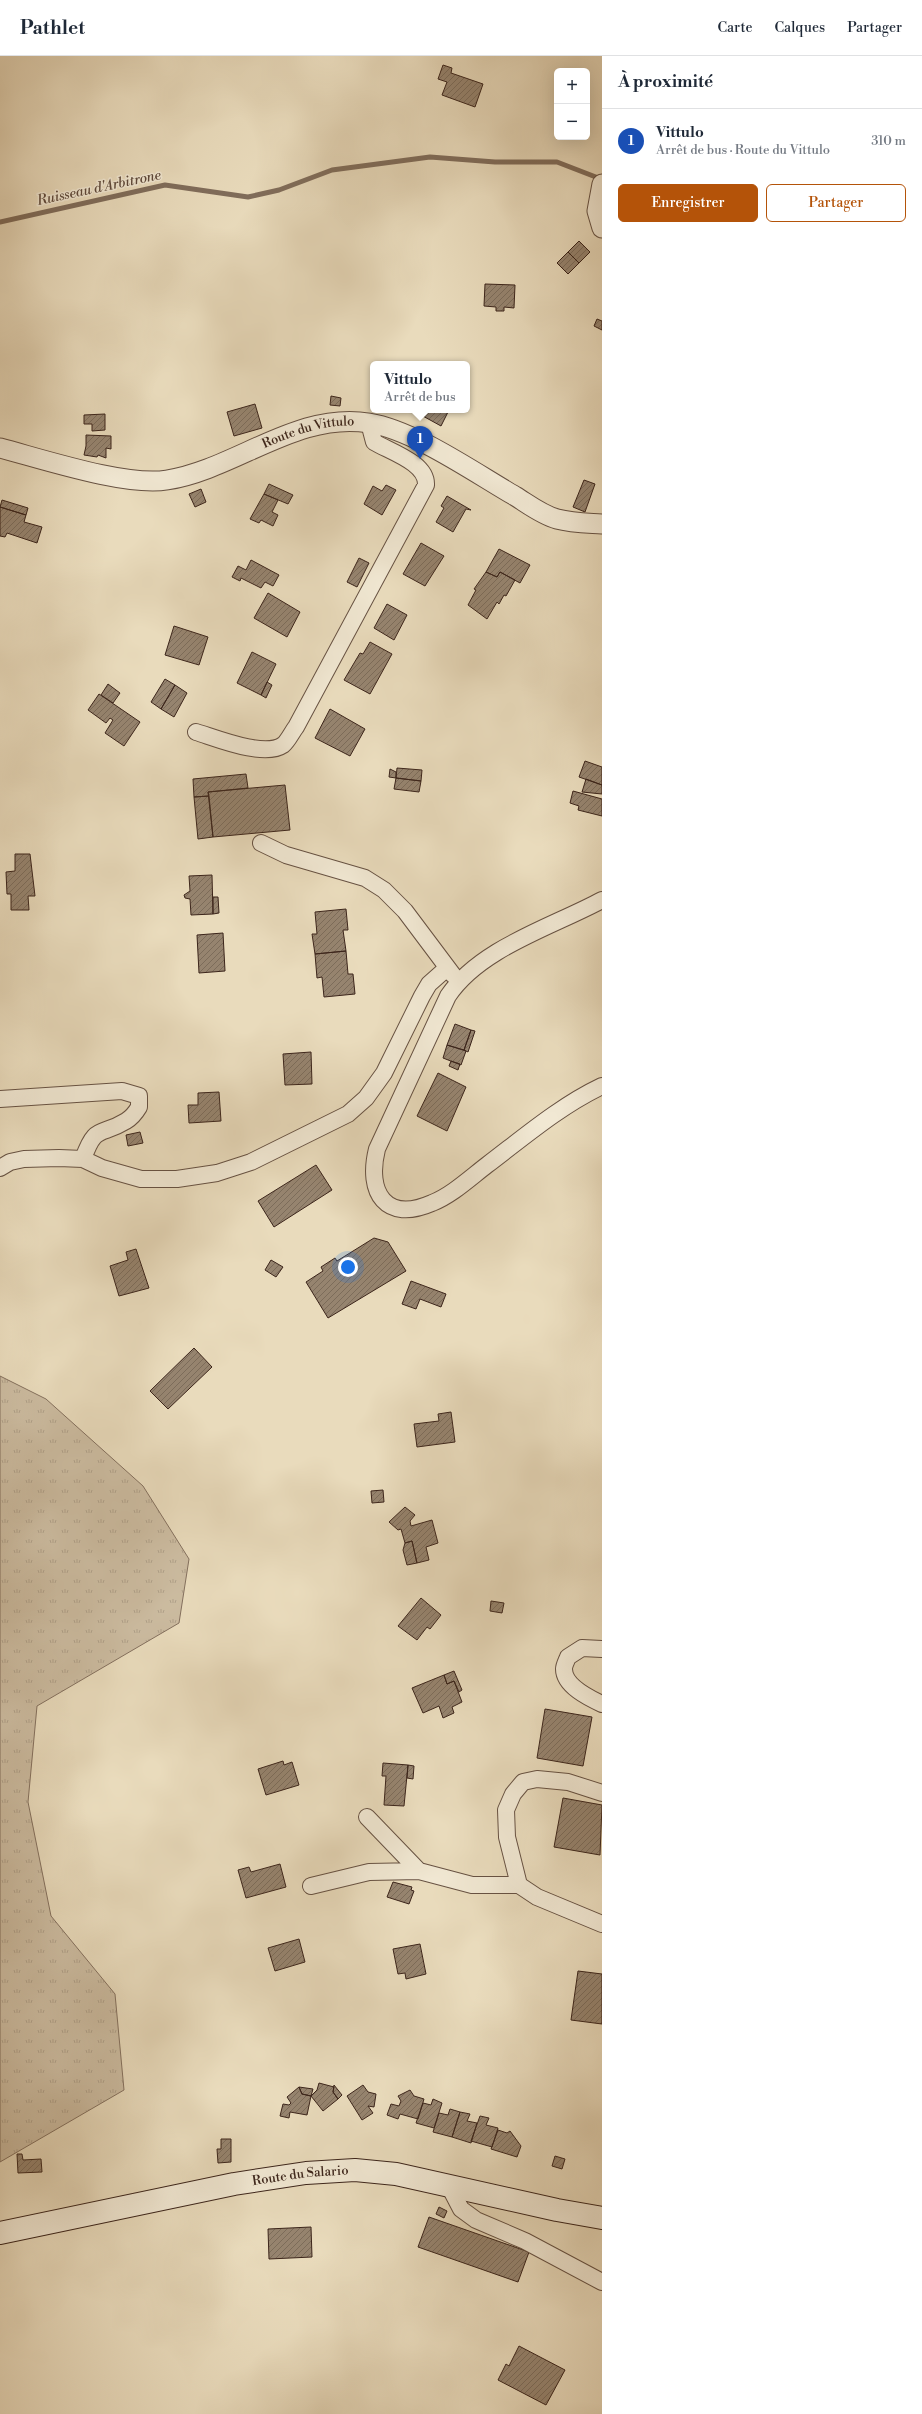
<!DOCTYPE html>
<html lang="fr">
<head>
<meta charset="utf-8">
<style>
	:root { --surface:#fff; --page:#f6f6f7; --text:#1f2937; --muted:#747a83; --line:#e0e1e3; --accent:#b45309 }
	body { margin:0; font-family:"Libre Bodoni",serif; background:var(--page); color:var(--text) }
	.controls { position:absolute; right:12px; top:12px; display:grid; overflow:hidden; border-radius:6px; box-shadow:0 4px 16px #0002 }
	.controls button { width:36px; height:36px; display:grid; place-items:center; padding:0; border:0; border-bottom:1px solid var(--line); background:var(--surface); color:var(--text); font:20px sans-serif }
	.you { position:absolute; left:348px; top:1211px; width:14px; height:14px; margin:-10px; border:3px solid #fff; border-radius:50%; background:#1a73e8; box-shadow:0 0 0 6px #1a73e833 }
	.badge { display:grid; place-items:center; width:26px; height:26px; border-radius:50%; background:var(--accent); color:#fff; font-size:13px; font-weight:700 }
	.pin { position:absolute; translate:-50% -33px; filter:drop-shadow(0 1px 2px #0008) }
	.pin::after { content:''; position:absolute; top:21px; width:14px; height:12px; background:inherit; clip-path:polygon(0 0,100% 0,50% 100%) }
	.popup { position:absolute; left:370px; top:305px; width:100px; height:52px; box-sizing:border-box; display:grid; place-content:center; border-radius:6px; background:var(--surface); filter:drop-shadow(0 1px 3px #0005); font-size:13px; white-space:nowrap; color:var(--muted) }
	.popup b { font-size:15px; color:var(--text) }
	.popup::after { content:''; position:absolute; left:50%; top:100%; margin-left:-8px; border:8px solid transparent; border-top-color:var(--surface) }
	.list { margin:0; padding:0; list-style:none }
	h2 { display:flex; justify-content:space-between; align-items:center; height:52px; margin:0; padding:0 16px; font-size:17px }
	h2 small { font-size:13px; font-weight:400; color:var(--muted) }
	.list li { display:grid; grid-template-columns:26px 1fr auto; gap:12px; align-items:center; box-sizing:border-box; height:64px; padding:0 16px; border-top:1px solid var(--line) }
	.list b { display:block; font-size:15px; white-space:nowrap }
	.list p { margin:0; font-size:13px; white-space:nowrap; color:var(--muted) }
	.list em { font-size:13px; font-style:normal; color:var(--muted) }
	.actions { display:flex; gap:8px; padding:12px 16px }
	.actions a { flex:1; padding:9px 0; border:1px solid var(--accent); border-radius:6px; text-align:center; font-size:14px; color:var(--accent) }
	.actions .main { background:var(--accent); color:#fff }
	.map { position:relative; flex:none; width:602px; height:2358px; overflow:hidden }
	header { display:flex; align-items:center; gap:24px; box-sizing:border-box; height:56px; padding:0 20px; background:var(--surface); border-bottom:1px solid var(--line) }
	header strong { font-size:19px }
	nav { display:flex; gap:22px; margin-inline-start:auto; font-size:14px }
	main { display:flex }
	aside { flex:1; background:var(--surface) }
	.map>svg:first-child { display:block }
	.grass { fill:url(#grass-tufts); stroke:#84705e }
	.lines { fill:none; stroke-linecap:round; stroke-linejoin:round }
	.stream { stroke:#806d5b; stroke-width:5 }
	.building { fill:url(#building-hatch); stroke:#3c251b }
	.minor-casing { stroke:#675243; stroke-width:18 }
	.tertiary-casing { stroke:#675243; stroke-width:21 }
	.secondary-casing { stroke:#3c251b; stroke-width:24 }
	.minor { stroke:#f1e8d3; stroke-width:16 }
	.tertiary { stroke:#f1e8d3; stroke-width:19 }
	.secondary { stroke:#f1e8d3; stroke-width:22 }
	.labels { text-anchor:middle; dominant-baseline:central; stroke-width:3; stroke-linejoin:round; paint-order:stroke }
	.street-label { font-size:13px; fill:#3c251b; stroke:#f1e8d3 }
	.water-label { font-size:14px; font-style:italic; fill:#5e493b; stroke:#f1e8d3 }
</style>
</head>
<body>
<header>
<strong>Pathlet</strong>
<nav><a>Carte</a><a>Calques</a><a>Partager</a></nav>
</header>
<main>
<div class="map">
<svg width="602" height="2358" viewBox="0 0 602 2358">
	<defs>
		<pattern id="grass-tufts" width="24" height="20" patternUnits="userSpaceOnUse"><rect width="24" height="20" fill="#ccbca1"/><path d="M3 7l-1-3M5 7V3M7 7l1-3M15 17l-1-3M17 17v-4M19 17l1-3" fill="none" stroke="#b0a18a"/></pattern>
		<pattern id="building-hatch" width="6" height="6" patternUnits="userSpaceOnUse"><rect width="6" height="6" fill="#96846f"/><path d="M-1 1l2-2M0 6l6-6M5 7l2-2" fill="none" stroke="#7c6c5a"/></pattern>
	</defs>
	<rect width="100%" height="100%" fill="#e9dbbc"/>
	<filter id="stains"><feTurbulence type="fractalNoise" baseFrequency=".005" numOctaves="4"/><feColorMatrix values="0 0 0 0 .2 0 0 0 0 .09 0 0 0 0 .02 0 0 0 .5 -.17"/></filter>
	<radialGradient id="worn" r=".72"><stop offset=".6" stop-color="#630" stop-opacity="0"/><stop offset="1" stop-color="#630" stop-opacity=".3"/></radialGradient>
	<path class="grass" d="M 0,1320 L 46,1343 L 143,1430 L 189,1503 L 179,1567 L 37,1650 L 28,1746 L 51,1860 L 115,1938 L 124,2034 L 0,2106 Z"/>
	<g class="lines">
		<path class="stream" d="M 0,166 L 165,129 L 248,141 L 279,134 L 332,114 L 430,101 L 495,106 L 557,106 L 601,123"/>
	</g>
	<path class="building" d="M 443,9 L 452,12 L 451,17 L 483,28 L 475,51 L 442,39 L 447,26 L 438,23 Z
		M 579,185 L 590,196 L 579,207 L 568,196 Z
		M 568,196 L 579,207 L 568,218 L 557,207 Z
		M 485,228 L 515,229 L 514,252 L 504,251 L 504,255 L 496,255 L 496,251 L 484,250 Z
		M 597,263 L 602,265 L 602,274 L 594,270 Z
		M 331,340 L 341,342 L 340,350 L 330,349 Z
		M 255,348 L 262,372 L 234,380 L 227,356 Z
		M 412,354 L 449,354 L 441,370 Z
		M 105,358 L 105,374 L 92,375 L 92,368 L 84,368 L 84,359 Z
		M 86,379 L 111,380 L 111,393 L 106,392 L 106,402 L 98,399 L 97,401 L 84,399 L 86,390 Z
		M 584,424 L 595,428 L 585,456 L 573,451 Z
		M 269,428 L 293,439 L 288,448 L 264,438 Z
		M 386,429 L 396,434 L 382,459 L 364,448 L 373,430 L 382,435 Z
		M 201,433 L 206,446 L 195,451 L 189,438 Z
		M 264,438 L 278,444 L 272,456 L 278,459 L 273,470 L 261,464 L 259,467 L 250,463 Z
		M 447,440 L 471,454 L 466,453 L 453,476 L 436,466 L 444,452 L 441,450 Z
		M 2,444 L 28,452 L 26,459 L 0,451 Z
		M 0,451 L 26,459 L 24,466 L 42,471 L 37,487 L 7,477 L 5,481 L 0,480 Z
		M 421,487 L 444,500 L 425,530 L 403,518 Z
		M 499,493 L 530,509 L 520,527 L 500,516 L 497,521 L 486,516 Z
		M 359,502 L 369,507 L 357,531 L 347,526 Z
		M 251,504 L 279,519 L 273,530 L 265,526 L 261,532 L 241,522 L 240,525 L 232,521 L 238,510 L 246,514 Z
		M 486,516 L 497,521 L 500,516 L 515,524 L 506,540 L 504,539 L 499,548 L 497,546 L 487,563 L 468,549 L 476,534 L 474,533 Z
		M 268,537 L 300,556 L 287,581 L 254,562 Z
		M 387,548 L 407,559 L 394,584 L 374,572 Z
		M 174,570 L 208,581 L 199,609 L 165,599 Z
		M 370,586 L 392,598 L 370,638 L 344,624 L 360,597 L 363,598 Z
		M 252,596 L 276,608 L 261,639 L 237,627 Z
		M 165,623 L 175,629 L 161,653 L 151,646 Z
		M 267,626 L 272,629 L 266,642 L 261,639 Z
		M 108,628 L 120,637 L 113,647 L 101,639 Z
		M 175,629 L 187,637 L 174,661 L 161,653 Z
		M 99,638 L 140,666 L 124,690 L 105,677 L 113,664 L 110,662 L 106,667 L 88,654 Z
		M 330,653 L 365,673 L 350,700 L 315,682 Z
		M 585,705 L 602,711 L 602,729 L 579,721 Z
		M 397,712 L 422,714 L 421,725 L 396,722 Z
		M 390,713 L 396,716 L 396,722 L 389,721 Z
		M 246,718 L 248,732 L 208,736 L 209,740 L 194,741 L 193,723 Z
		M 396,722 L 421,725 L 419,736 L 394,733 Z
		M 586,723 L 602,729 L 602,738 L 582,736 Z
		M 285,729 L 290,774 L 213,781 L 208,736 Z
		M 573,735 L 602,743 L 602,760 L 578,754 L 579,750 L 570,747 Z
		M 209,740 L 213,781 L 198,783 L 194,741 Z
		M 15,798 L 30,798 L 35,840 L 28,840 L 29,854 L 11,854 L 11,838 L 7,838 L 6,816 L 15,815 Z
		M 212,819 L 213,858 L 191,859 L 190,843 L 185,842 L 184,839 L 190,835 L 189,820 Z
		M 213,841 L 218,841 L 219,857 L 213,858 Z
		M 346,853 L 348,874 L 343,874 L 346,895 L 315,898 L 312,878 L 317,878 L 315,856 Z
		M 223,877 L 225,915 L 199,917 L 197,879 Z
		M 346,895 L 348,918 L 353,918 L 355,938 L 324,941 L 322,921 L 317,922 L 315,898 Z
		M 455,968 L 471,974 L 464,994 L 447,989 Z
		M 471,974 L 475,975 L 468,996 L 464,994 Z
		M 447,989 L 466,995 L 461,1009 L 443,1002 Z
		M 311,996 L 312,1028 L 285,1029 L 283,998 Z
		M 451,1005 L 460,1008 L 458,1014 L 449,1010 Z
		M 438,1017 L 466,1031 L 447,1075 L 417,1060 Z
		M 219,1036 L 221,1065 L 189,1067 L 188,1049 L 198,1049 L 198,1037 Z
		M 140,1076 L 143,1087 L 128,1090 L 126,1079 Z
		M 316,1109 L 332,1134 L 274,1171 L 258,1145 Z
		M 374,1182 L 388,1186 L 406,1215 L 328,1262 L 306,1226 L 323,1215 L 321,1211 L 335,1202 L 337,1205 Z
		M 136,1193 L 149,1232 L 119,1240 L 110,1210 L 128,1204 L 126,1196 Z
		M 271,1204 L 283,1211 L 276,1221 L 265,1214 Z
		M 411,1225 L 446,1238 L 441,1251 L 420,1243 L 416,1253 L 402,1248 Z
		M 194,1292 L 212,1311 L 168,1353 L 150,1335 Z
		M 451,1356 L 455,1386 L 417,1391 L 414,1368 L 439,1365 L 438,1358 Z
		M 383,1434 L 384,1446 L 372,1447 L 371,1435 Z
		M 405,1451 L 415,1459 L 410,1465 L 411,1470 L 432,1464 L 438,1487 L 426,1491 L 429,1504 L 417,1507 L 412,1485 L 405,1487 L 401,1473 L 398,1474 L 389,1466 Z
		M 412,1485 L 417,1507 L 407,1509 L 403,1494 L 405,1487 Z
		M 421,1542 L 441,1559 L 430,1573 L 427,1571 L 417,1584 L 398,1570 Z
		M 491,1545 L 504,1547 L 502,1557 L 490,1555 Z
		M 454,1615 L 462,1634 L 459,1636 L 454,1625 L 447,1628 L 444,1619 Z
		M 444,1619 L 447,1628 L 454,1625 L 462,1646 L 452,1651 L 454,1657 L 443,1662 L 439,1650 L 423,1657 L 412,1632 Z
		M 545,1653 L 592,1661 L 583,1710 L 537,1702 Z
		M 283,1705 L 284,1709 L 292,1706 L 299,1729 L 266,1739 L 258,1713 Z
		M 383,1707 L 408,1709 L 404,1750 L 384,1749 L 386,1720 L 382,1720 Z
		M 408,1709 L 414,1710 L 413,1723 L 407,1722 Z
		M 563,1742 L 602,1749 L 600,1799 L 554,1791 Z
		M 280,1808 L 286,1831 L 246,1842 L 238,1814 L 249,1811 L 251,1816 Z
		M 393,1826 L 412,1831 L 411,1834 L 414,1835 L 409,1848 L 387,1841 Z
		M 299,1883 L 305,1906 L 275,1915 L 268,1892 Z
		M 420,1888 L 426,1918 L 406,1923 L 405,1917 L 398,1918 L 393,1893 Z
		M 578,1915 L 602,1918 L 602,1968 L 571,1964 Z
		M 319,2027 L 334,2031 L 333,2036 L 338,2043 L 323,2055 L 311,2040 L 317,2034 Z
		M 334,2029 L 342,2039 L 338,2043 L 333,2036 Z
		M 363,2029 L 368,2036 L 376,2038 L 374,2051 L 368,2050 L 373,2057 L 362,2064 L 347,2040 Z
		M 299,2031 L 313,2033 L 311,2040 L 302,2038 Z
		M 299,2031 L 302,2038 L 311,2040 L 307,2059 L 290,2056 L 289,2062 L 280,2060 L 283,2048 L 289,2049 L 291,2047 L 287,2041 Z
		M 410,2034 L 414,2040 L 424,2043 L 418,2063 L 400,2058 L 398,2063 L 387,2059 L 391,2048 L 399,2050 L 401,2045 L 398,2040 Z
		M 433,2043 L 442,2047 L 434,2072 L 416,2067 L 423,2047 L 431,2049 Z
		M 450,2053 L 460,2056 L 452,2081 L 433,2076 L 439,2057 L 448,2059 Z
		M 460,2056 L 470,2058 L 467,2065 L 477,2067 L 471,2087 L 452,2081 Z
		M 480,2060 L 489,2062 L 486,2069 L 498,2072 L 492,2091 L 471,2085 Z
		M 498,2074 L 507,2077 L 510,2075 L 521,2090 L 517,2101 L 491,2093 Z
		M 221,2083 L 231,2083 L 231,2106 L 218,2107 L 217,2093 L 221,2093 Z
		M 17,2098 L 22,2098 L 23,2104 L 41,2103 L 42,2116 L 18,2117 Z
		M 555,2100 L 565,2103 L 562,2113 L 552,2110 Z
		M 439,2151 L 447,2155 L 444,2162 L 436,2158 Z
		M 429,2161 L 529,2196 L 518,2226 L 418,2191 Z
		M 311,2171 L 312,2201 L 269,2203 L 268,2173 Z
		M 519,2290 L 565,2314 L 546,2349 L 498,2324 L 506,2308 L 509,2310 Z"/>
	<g class="lines">
		<g class="minor-casing">
			<path id="minor" d="M 196,676 C 216,682 264,702 283,689 C 288,685 292,676 296,671 L 426,429 C 427,407 391,396 374,386 L 369,367
				M 261,787 L 286,799 L 365,822 L 384,834 L 405,855 L 453,919
				M 602,844 C 552,871 480,892 448,940 L 377,1093 C 366,1137 386,1167 432,1147 C 452,1139 470,1122 487,1109 C 524,1081 560,1050 602,1030
				M 0,1043 L 122,1035 L 139,1040 L 139,1051 C 136,1056 131,1062 126,1065 C 100,1081 96,1067 83,1103
				M 0,1112 L 10,1106 L 24,1103 L 59,1102 L 83,1103 L 102,1112 L 141,1123 L 177,1123 L 217,1117 L 251,1106 L 348,1058 L 366,1042 L 384,1017 L 422,940 L 429,928 L 447,912
				M 602,1593 L 582,1592 L 568,1601 C 567,1604 564,1609 564,1613 C 564,1630 589,1642 602,1648
				M 602,1737 L 568,1726 L 537,1723 L 523,1726 L 513,1738 L 506,1754 L 507,1781 L 519,1829 L 537,1841 L 602,1868
				M 367,1761 L 419,1815 L 472,1829 L 519,1829
				M 311,1830 L 369,1816 L 419,1815
				M 449,2130 L 461,2153 L 476,2164 L 525,2185 L 602,2226"/>
		</g>
		<g class="tertiary-casing">
			<g id="tertiary">
				<path d="M 602,128 L 597,155 L 602,172"/>
				<path id="s1" d="M 0,392 C 42,403 127,431 167,424 C 236,413 297,355 369,367 C 414,374 475,417 515,440 C 528,448 542,459 557,463 C 572,467 587,467 602,468"/>
			</g>
		</g>
		<g class="secondary-casing">
			<g id="secondary">
				<path id="s2" d="M 0,2177 L 234,2128 L 306,2117 L 355,2114 L 396,2118 L 557,2154 L 602,2162"/>
			</g>
		</g>
		<use href="#minor" class="minor"/>
		<use href="#tertiary" class="tertiary"/>
		<use href="#secondary" class="secondary"/>
	</g>
	<g class="labels">
		<g class="street-label">
			<text stroke="none"><textPath href="#s1" startOffset="321">Route du Vittulo</textPath></text>
			<text stroke="none"><textPath href="#s2" startOffset="306">Route du Salario</textPath></text>
		</g>
		<g class="water-label">
			<text transform="translate(99 132) rotate(-12)">Ruisseau d'Arbitrone</text>
		</g>
	</g>
	<rect width="100%" height="100%" filter="url(#stains)"/>
	<rect width="100%" height="100%" fill="url(#worn)"/>
</svg>
<div class="controls">
<button>+</button>
<button>−</button>
</div>
<div class="you"></div>
<div class="pin badge" style="left:420px;top:403px;background:#1a4fb4">1</div>
<div class="popup"><b>Vittulo</b>Arrêt de bus</div>
</div>
<aside>
<h2>À proximité<small></small></h2>
<ul class="list">
<li><span class="badge" style="background:#1a4fb4">1</span><div><b>Vittulo</b><p>Arrêt de bus · Route du Vittulo</p></div><em>310 m</em></li>
</ul>
<div class="actions"><a class="main">Enregistrer</a><a>Partager</a></div>
</aside>
</main>
</body>
</html>
